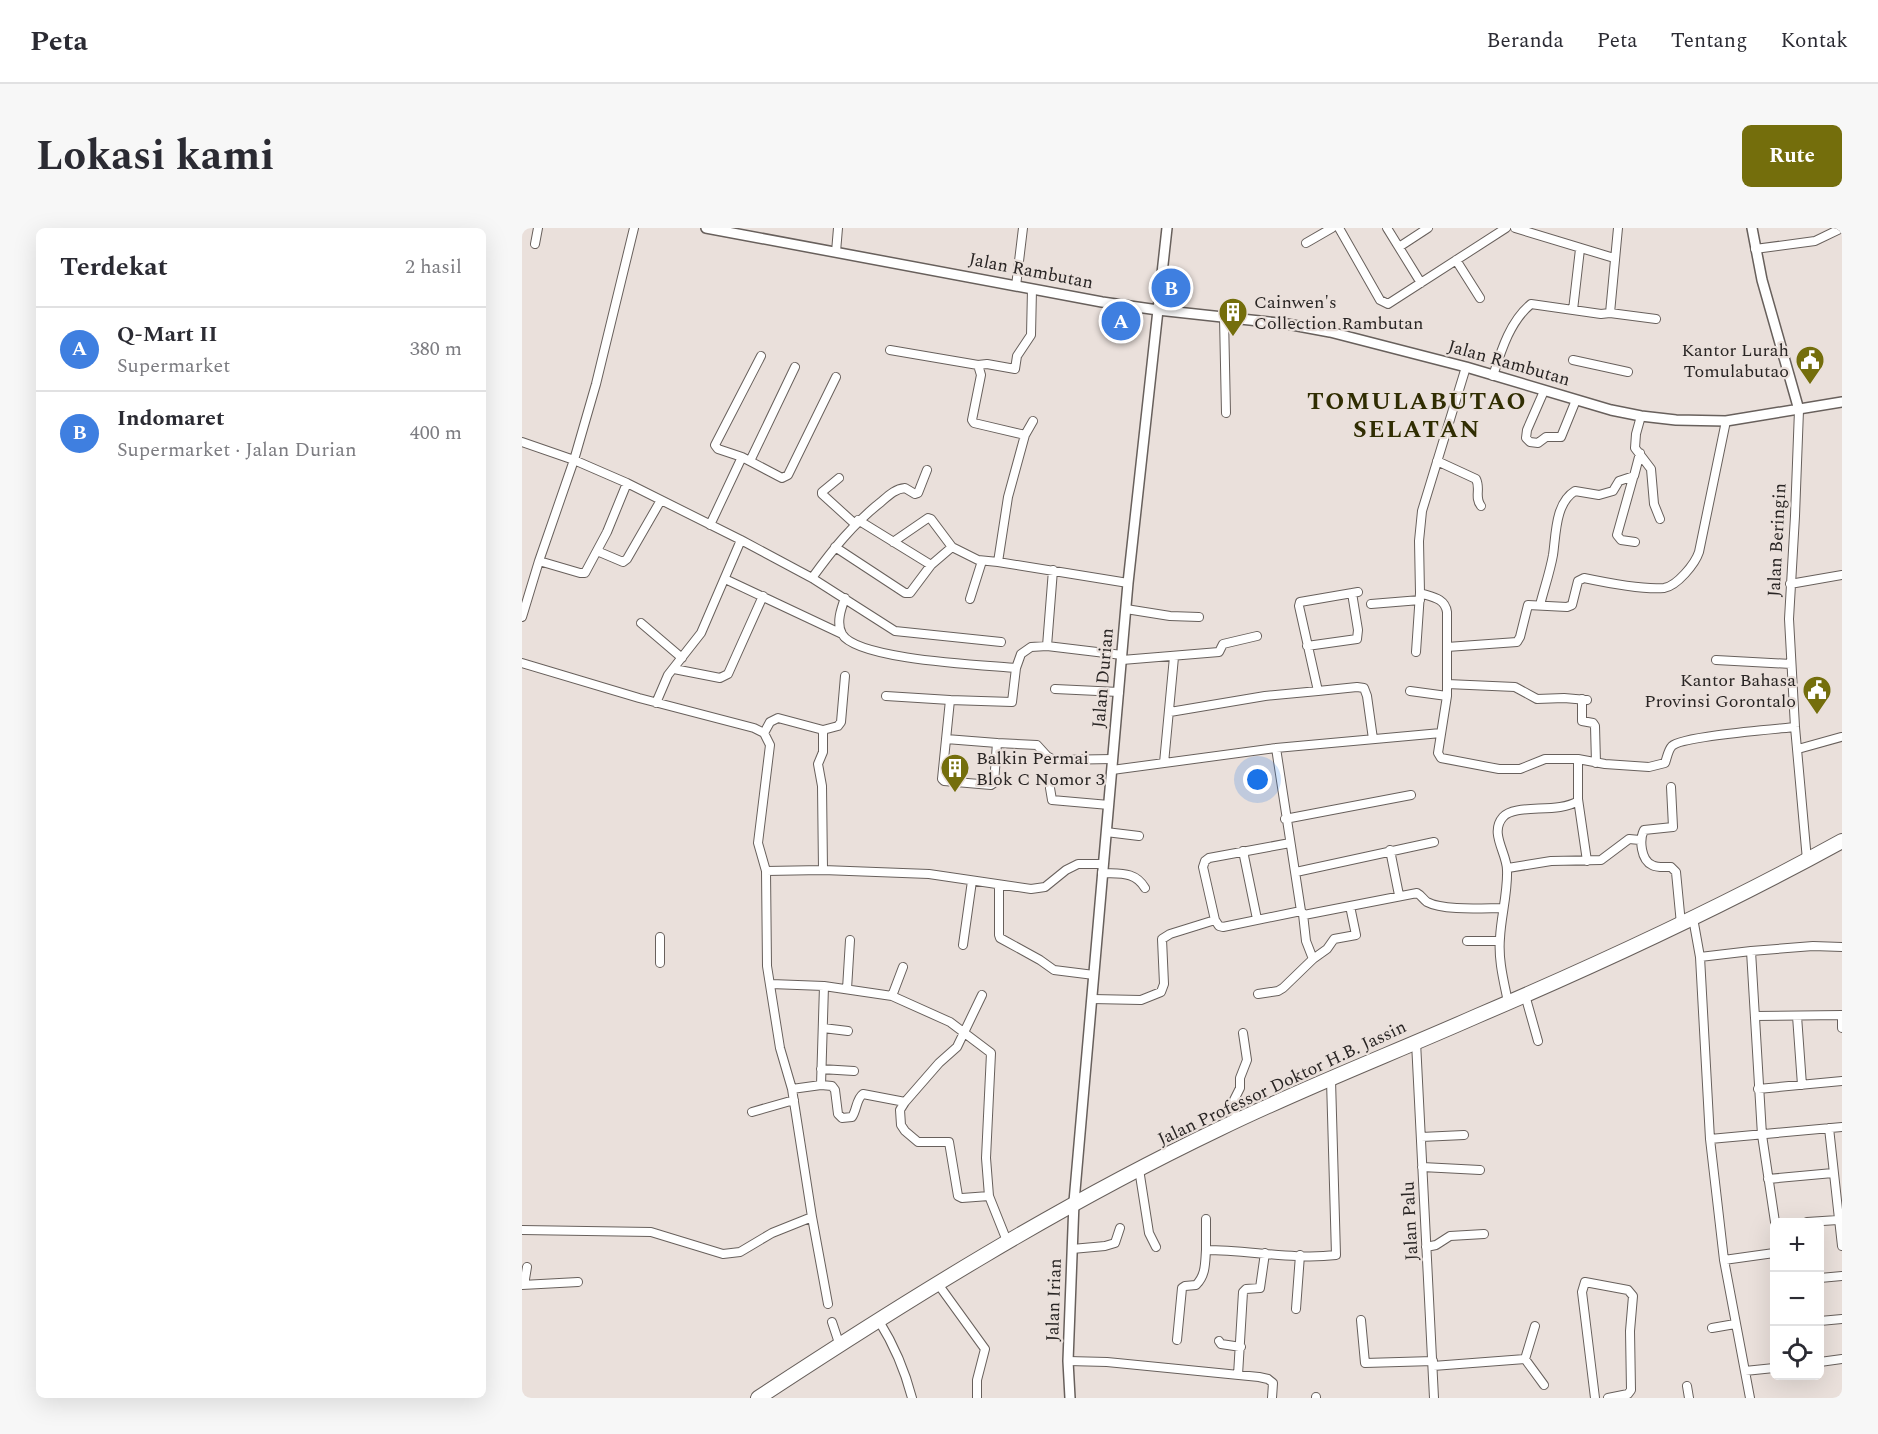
<!DOCTYPE html>
<html lang="id">
<head>
<meta charset="utf-8">
<style>
	:root { --surface:#fff; --page:#f7f7f7; --text:#2b2b33; --muted:#7c7c81; --line:#e1e1e2; --accent:#746e0c }
	body { margin:0; font-family:Spectral,serif; background:var(--page); color:var(--text) }
	.controls { position:absolute; right:18px; bottom:18px; display:grid; overflow:hidden; border-radius:9px; box-shadow:0 6px 24px #0002 }
	.controls button { width:54px; height:54px; display:grid; place-items:center; padding:0; border:0; border-bottom:2px solid var(--line); background:var(--surface); color:var(--text); font:30px sans-serif }
	.you { position:absolute; left:736px; top:552px; width:21px; height:21px; margin:-15px; border:4px solid #fff; border-radius:50%; background:#1a73e8; box-shadow:0 0 0 9px #1a73e833 }
	.badge { display:grid; place-items:center; width:39px; height:39px; border-radius:50%; background:var(--accent); color:#fff; font-size:20px; font-weight:700 }
	.pin { position:absolute; translate:-50% -50%; border:3px solid #fff; box-shadow:0 2px 6px #0006 }
	.list { margin:0; padding:0; list-style:none }
	h2 { display:flex; justify-content:space-between; align-items:center; height:78px; margin:0; padding:0 24px; font-size:26px }
	h2 small { font-size:20px; font-weight:400; color:var(--muted) }
	.list li { display:grid; grid-template-columns:39px 1fr auto; gap:18px; align-items:center; box-sizing:border-box; height:84px; padding:0 24px; border-top:2px solid var(--line) }
	.list b { display:block; font-size:22px; white-space:nowrap }
	.list p { margin:0; font-size:20px; white-space:nowrap; color:var(--muted) }
	.list em { font-size:20px; font-style:normal; color:var(--muted) }
	.icon { flex:none; width:33px; height:33px; fill:none; stroke:currentColor; stroke-width:2; stroke-linecap:round; stroke-linejoin:round }
	.map { position:relative; flex:none; width:1320px; height:1170px; overflow:hidden; border-radius:9px }
	header { display:flex; align-items:center; gap:36px; box-sizing:border-box; height:84px; padding:0 30px; background:var(--surface); border-bottom:2px solid var(--line) }
	header strong { font-size:28px }
	nav { display:flex; gap:33px; margin-inline-start:auto; font-size:21px }
	.intro { display:flex; align-items:center; justify-content:space-between; box-sizing:border-box; height:144px; padding:0 36px }
	h1 { margin:0; font-size:42px }
	.button { padding:15px 27px; border-radius:9px; background:var(--accent); color:#fff; font-size:21px; font-weight:700 }
	main { display:flex; gap:36px; padding:0 36px }
	aside { flex:1; background:var(--surface); border-radius:9px; box-shadow:0 6px 24px #0002 }
	.map>svg:first-child { display:block }
	.lines { fill:none; stroke-linecap:round; stroke-linejoin:round }
	.minor-casing { stroke:#68605c; stroke-width:10 }
	.tertiary-casing { stroke:#68605c; stroke-width:12 }
	.trunk-casing { stroke:#68605c; stroke-width:16 }
	.minor { stroke:#fff; stroke-width:8 }
	.tertiary { stroke:#fff; stroke-width:9 }
	.trunk { stroke:#fff; stroke-width:14 }
	.labels { text-anchor:middle; dominant-baseline:central; stroke-width:4.5; stroke-linejoin:round; paint-order:stroke }
	.street-label { font-size:18px; fill:#292524; stroke:#eae0db }
	.poi-label { font-size:18px; fill:#292524; stroke:#eae0db; text-anchor:start }
	.district-label { font-size:24px; font-weight:bold; letter-spacing:1.5px; fill:#302d02; stroke:#eae0db }
</style>
</head>
<body>
<header>
<strong>Peta</strong>
<nav><a>Beranda</a><a>Peta</a><a>Tentang</a><a>Kontak</a></nav>
</header>
<div class="intro"><h1>Lokasi kami</h1><a class="button">Rute</a></div>
<main>
<aside>
<h2>Terdekat<small>2 hasil</small></h2>
<ul class="list">
<li><span class="badge" style="background:#3f7fe0">A</span><div><b>Q-Mart II</b><p>Supermarket</p></div><em>380 m</em></li>
<li><span class="badge" style="background:#3f7fe0">B</span><div><b>Indomaret</b><p>Supermarket · Jalan Durian</p></div><em>400 m</em></li>
</ul>
</aside>
<div class="map">
<svg width="1320" height="1170" viewBox="0 0 1320 1170">
	<rect width="100%" height="100%" fill="#eae0db"/>
	<g class="lines">
		<g class="minor-casing">
			<path id="minor" d="M 817,0 L 858,72 L 866,76 L 984,0
				M 865,0 L 899,55
				M 993,0 L 1092,30
				M 784,15 L 810,0
				M 13,16 L 16,0
				M 877,19 L 906,0
				M 1233,21 L 1293,13 L 1320,0
				M 314,24 L 316,0
				M 934,32 L 958,70
				M 494,58 L 501,0
				M 1051,82 L 1058,21
				M 1088,85 L 1134,91
				M 702,89 L 704,185
				M 368,122 L 456,137 L 459,147 L 450,192 L 452,195 L 503,207
				M 239,128 L 193,217 L 196,221 L 220,229 L 260,250 L 266,247 L 314,149
				M 1051,132 L 1106,144
				M 456,137 L 465,136 L 493,141 L 495,128 L 509,107 L 510,61
				M 944,139 L 900,283 L 897,313 L 898,365 C 910,369 923,370 925,384 L 925,468 L 916,525 L 919,530 L 977,541 L 998,541 L 1023,531 L 1056,531 L 1083,536 L 1127,539 L 1143,535 C 1145,530 1146,522 1150,518 C 1160,508 1255,501 1273,499
				M 971,148 C 979,123 988,93 1009,76 L 1079,86 L 1088,85 L 1096,0
				M 1022,163 L 1005,202 L 1004,210 L 1008,214 L 1016,215 L 1024,209 L 1039,209 L 1054,172
				M 1277,182 L 1273,288 L 1267,391 L 1273,499 L 1285,632
				M 1119,188 L 1114,206 L 1113,220 L 1129,241 L 1132,276 L 1138,291
				M 0,214 L 52,232 L 105,255 L 219,312 L 290,350 L 373,403 L 479,414
				M 228,233 L 273,139
				M 915,233 L 954,251 C 959,261 952,269 959,278
				M 317,250 L 300,264 L 300,266 L 333,296
				M 1111,250 L 1095,307 L 1099,312 L 1113,314
				M 336,292 L 409,337 L 430,319 L 456,332 L 476,334 L 606,355
				M 188,297 L 220,229
				M 371,314 L 406,290 L 409,291 L 430,319
				M 313,319 L 383,365 L 388,365 L 409,337
				M 75,323 L 101,334 L 105,331 L 139,272
				M 17,333 L 58,345 L 63,345 L 85,304 L 105,255
				M 476,334 L 486,269 L 503,207 L 511,193
				M 290,350 C 311,321 331,296 359,274 C 367,267 373,261 383,260 L 393,266 L 396,265 L 405,242
				M 203,351 L 320,406
				M 1268,356 L 1320,347
				M 323,370 C 319,381 314,395 320,406 C 335,432 462,437 494,440
				M 448,371 L 460,333
				M 849,376 L 898,372
				M 1018,377 C 1022,361 1028,344 1031,327 C 1034,307 1033,275 1053,263 L 1077,267 L 1091,263 L 1097,253 L 1112,248 L 1118,225
				M 604,381 L 648,388 L 677,389
				M 0,389 L 17,333 L 52,232 L 74,156 L 112,0
				M 119,395 L 160,430
				M 525,418 L 531,342
				M 785,418 L 835,411 L 836,402 L 830,365
				M 925,419 L 995,414 L 998,409 L 1006,377 L 1045,379 L 1050,377 L 1056,353 L 1062,350 C 1081,354 1122,362 1142,360 C 1155,358 1173,336 1177,324 L 1204,193
				M 894,424 L 898,365
				M 600,432 L 697,424 L 701,416 L 735,408
				M 1194,432 L 1269,436
				M 0,435 L 117,470 L 232,500 L 242,505 L 248,517 L 236,615 L 244,643 L 245,738 L 258,820 L 270,861 L 290,989 L 250,1005 L 218,1024 L 201,1026 L 129,1004 L 0,1002
				M 152,441 L 198,450 L 206,446 L 241,368
				M 925,456 L 993,459 L 1015,471 L 1042,470 L 1065,472
				M 533,461 L 597,464
				M 796,463 L 835,459 L 842,460 L 845,468 L 851,511
				M 888,463 L 925,468
				M 364,468 L 428,472
				M 1060,471 L 1060,493 L 1071,495 L 1073,498 L 1074,535
				M 134,475 L 146,447 L 179,405 L 219,312
				M 648,484 L 743,468 L 796,463 L 777,378 L 778,374 L 836,364
				M 242,505 L 248,494 L 256,490 L 301,502
				M 424,511 L 475,515
				M 754,520 L 779,683 L 782,687 L 895,665 C 899,667 901,671 905,674 C 922,683 962,680 981,680
				M 1276,521 L 1319,509
				M 591,531 L 532,532 L 525,528 L 515,517 L 475,515 L 472,555 L 469,557 L 422,553 L 420,551 L 428,472 L 490,474 L 494,440 L 499,426 L 509,419 L 525,418 L 600,427
				M 642,535 L 652,429
				M 590,542 L 754,520 L 919,505
				M 1149,559 L 1151,599 L 1122,602 C 1117,612 1119,632 1130,637 C 1135,640 1143,639 1149,639 L 1154,644 L 1159,696
				M 528,560 L 530,572 L 587,577
				M 1056,571 L 1065,633
				M 763,591 L 889,567
				M 584,604 L 617,608
				M 768,615 L 687,630 L 683,633 L 681,639 L 693,692 L 697,698 L 701,699 L 779,683
				M 868,622 L 877,667
				M 721,623 L 735,691
				M 986,640 L 1029,633 L 1079,632 L 1107,611 L 1118,612
				M 301,642 L 300,558 L 296,536 L 301,524 L 301,502 L 316,498 L 319,494 L 323,448
				M 244,643 L 301,642 L 407,646 L 509,661 L 523,659 L 544,642 L 556,636 L 581,636
				M 774,644 L 912,614
				M 580,645 C 598,646 613,643 623,660
				M 477,657 L 477,707 L 478,710 L 518,732 L 532,742 L 572,747
				M 1171,690 L 1178,729 L 1188,911 L 1202,1032 L 1228,1170
				M 138,709 L 138,735
				M 945,713 L 977,713
				M 441,717 L 450,653
				M 1178,729 L 1229,723
				M 791,731 L 805,721 L 812,711 L 834,707 L 828,678
				M 249,756 L 302,758 L 370,768 L 428,794 L 469,825 L 464,930 L 467,968 L 485,1013
				M 325,761 L 328,712
				M 736,766 L 756,763 L 761,760 L 791,731 L 784,713 L 781,686
				M 1003,767 L 1016,813
				M 370,768 L 381,739
				M 570,771 L 619,772 L 639,764 L 642,756 L 640,711 L 648,706 L 693,692
				M 986,774 C 982,754 976,732 978,710 C 979,688 986,664 985,642 C 985,625 967,605 981,589 C 993,575 1036,586 1056,573 L 1056,531
				M 1320,787 L 1320,800
				M 1233,788 L 1320,787
				M 1275,788 L 1280,857
				M 301,800 L 326,803
				M 894,814 L 912,1170
				M 299,841 L 332,843
				M 299,857 L 302,758
				M 270,861 L 299,857 L 310,858 L 313,862 L 316,886 L 320,890 L 330,889 C 335,882 334,871 341,866 L 383,874 L 417,835 L 435,819 L 460,767
				M 1236,861 L 1320,853
				M 383,874 L 378,882 L 379,897 L 383,903 L 396,914 L 427,914 L 436,968 L 440,970 L 467,968
				M 230,884 L 272,872
				M 714,893 L 712,872 L 718,860 L 718,850 L 725,832 L 721,805
				M 1307,900 L 1320,1018
				M 899,909 L 942,907
				M 1188,911 L 1320,899
				M 900,939 L 958,942
				M 617,941 L 627,1005 L 634,1019
				M 1246,951 L 1311,945
				M 290,989 L 306,1076
				M 684,991 L 684,1022 C 727,1022 771,1032 814,1027 L 809,852
				M 1253,994 L 1240,907 L 1229,723 L 1291,718 L 1320,719
				M 1285,994 L 1316,992
				M 904,1019 L 914,1017 L 928,1008 L 962,1006
				M 550,1021 L 583,1018 L 593,1015 L 598,1000
				M 1202,1032 L 1252,1025
				M 1298,1050 L 1320,1048
				M 416,1056 L 463,1121 L 455,1152 L 455,1170
				M 0,1057 L 56,1054
				M 2,1057 L 5,1039
				M 774,1081 L 778,1027
				M 839,1092 L 843,1135 L 911,1133
				M 357,1093 C 372,1117 383,1143 390,1170
				M 1298,1093 L 1320,1091
				M 310,1094 L 318,1118
				M 1190,1100 L 1213,1096
				M 655,1112 L 660,1060 L 663,1058 L 674,1057 C 684,1047 683,1035 684,1022
				M 697,1113 L 699,1116 L 719,1119
				M 1003,1131 L 1013,1098
				M 546,1133 L 585,1134 L 737,1149 L 746,1151 L 751,1155 L 750,1170
				M 1298,1134 L 1320,1131
				M 911,1138 L 1003,1131 L 1022,1157
				M 1223,1143 L 1252,1140
				M 716,1147 L 721,1064 L 724,1061 L 738,1060 L 743,1025
				M 1165,1158 L 1167,1170
				M 794,1169 L 794,1170
				M 1073,1170 L 1060,1064 L 1063,1054 L 1106,1062 L 1111,1068 L 1108,1103 L 1109,1162 L 1106,1166 L 1086,1170"/>
		</g>
		<g class="tertiary-casing">
			<path id="tertiary" d="M 184,0 L 580,74 L 636,82 L 765,96 L 808,104 L 944,139 L 1089,182 L 1119,188 L 1154,192 L 1204,193 L 1320,174
				M 1230,0 L 1240,52 L 1277,182
				M 548,1170 L 546,1133 L 552,974 L 606,355 L 645,0"/>
		</g>
		<g class="trunk-casing">
			<path id="trunk" d="M 236,1170 C 385,1072 536,978 697,901 C 781,860 869,826 955,788 C 1079,735 1202,678 1320,613"/>
		</g>
		<use href="#minor" class="minor"/>
		<use href="#tertiary" class="tertiary"/>
		<use href="#trunk" class="trunk"/>
	</g>
	<defs>
		<g id="building-pin" transform="scale(1.5)"><path d="M0 17L-7.5 6A9.5 9.5 0 1 1 7.5 6Z" fill="#746e0c" stroke="#eae0db"/><path d="M-4-6H4V6H1V3H-1V6H-4ZM-2.5-4.3h1.7v1.8h-1.7ZM.8-4.3h1.7v1.8H.8ZM-2.5-1h1.7V.8h-1.7ZM.8-1h1.7V.8H.8Z" fill="#fff"/></g>
		<g id="civic-pin" transform="scale(1.5)"><path d="M0 17L-7.5 6A9.5 9.5 0 1 1 7.5 6Z" fill="#746e0c" stroke="#eae0db"/><path d="M-.6-6.5H3V-4.5H.6V-3L4-1V1h2V6H-6V1h2V-1L-.6-3ZM-1.2 2.5V6h2.4V2.5Z" fill="#fff"/></g>
	</defs>
	<g fill-rule="evenodd">
		<use href="#building-pin" x="711" y="84"/>
		<use href="#civic-pin" x="1288" y="132"/>
		<use href="#civic-pin" x="1295" y="462"/>
		<use href="#building-pin" x="433" y="540"/>
	</g>
	<g class="labels">
		<g class="street-label">
			<text transform="translate(509 43) rotate(11)">Jalan Rambutan</text>
			<text transform="translate(987 135) rotate(16)">Jalan Rambutan</text>
			<text transform="translate(1255 312) rotate(-87)">Jalan Beringin</text>
			<text transform="translate(581 450) rotate(-85)">Jalan Durian</text>
			<text transform="translate(760 855) rotate(-25)">Jalan Professor Doktor H.B. Jassin</text>
			<text transform="translate(888 993) rotate(-93)">Jalan Palu</text>
			<text transform="translate(532 1072) rotate(-88)">Jalan Irian</text>
		</g>
		<g class="poi-label">
			<text x="732" y="74">Cainwen's<tspan x="732" dy="21">Collection Rambutan</tspan></text>
			<text x="1267" y="122" text-anchor="end">Kantor Lurah<tspan x="1267" dy="21">Tomulabutao</tspan></text>
			<text x="1274" y="452" text-anchor="end">Kantor Bahasa<tspan x="1274" dy="21">Provinsi Gorontalo</tspan></text>
			<text x="454" y="530">Balkin Permai<tspan x="454" dy="21">Blok C Nomor 3</tspan></text>
		</g>
		<g class="district-label">
			<text x="895" y="174">TOMULABUTAO<tspan x="895" dy="28">SELATAN</tspan></text>
		</g>
	</g>
</svg>
<div class="controls">
<button>+</button>
<button>−</button>
<button><svg class="icon" aria-label="locate" viewBox="0 0 24 24"><circle cx="12" cy="12" r="6"/><path d="M12 2v4M12 18v4M2 12h4M18 12h4"/></svg></button>
</div>
<div class="you"></div>
<div class="pin badge" style="left:599px;top:93px;background:#3f7fe0">A</div>
<div class="pin badge" style="left:649px;top:60px;background:#3f7fe0">B</div>
</div>
</main>
</body>
</html>
